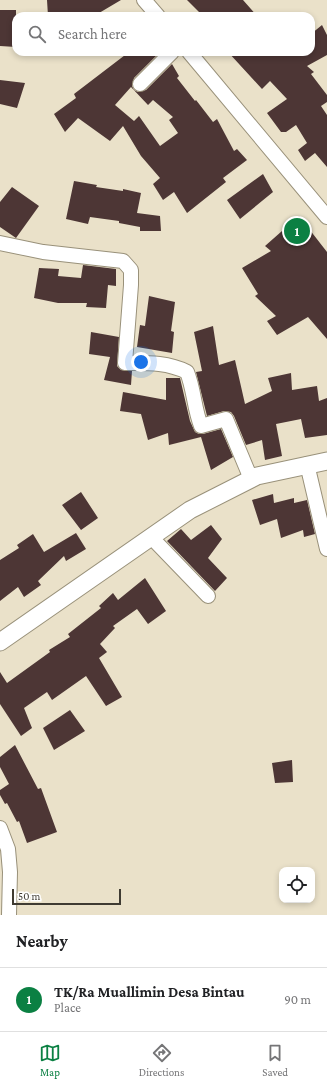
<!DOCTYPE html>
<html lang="en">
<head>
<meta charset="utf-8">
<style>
	:root { --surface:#fff; --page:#f2f2f2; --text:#202124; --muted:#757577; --line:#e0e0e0; --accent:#0b8043 }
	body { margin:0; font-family:"Crimson Pro",serif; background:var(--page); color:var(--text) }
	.controls { position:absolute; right:12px; bottom:12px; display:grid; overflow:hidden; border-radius:8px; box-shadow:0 2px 6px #0003 }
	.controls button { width:36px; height:36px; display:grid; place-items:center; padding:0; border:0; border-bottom:1px solid var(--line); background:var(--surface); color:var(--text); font:20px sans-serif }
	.scale { position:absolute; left:12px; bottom:10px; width:109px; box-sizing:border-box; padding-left:4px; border:2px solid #3f3b32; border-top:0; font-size:11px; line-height:14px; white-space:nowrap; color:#3f3b32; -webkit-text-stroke:3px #fff; paint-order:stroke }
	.you { position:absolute; left:141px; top:362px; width:14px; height:14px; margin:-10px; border:3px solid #fff; border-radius:50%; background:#1a73e8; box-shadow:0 0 0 6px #1a73e833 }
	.badge { display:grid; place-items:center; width:26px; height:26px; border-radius:50%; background:var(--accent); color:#fff; font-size:13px; font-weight:700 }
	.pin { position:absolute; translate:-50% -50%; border:2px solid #fff; box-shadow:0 1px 4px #0006 }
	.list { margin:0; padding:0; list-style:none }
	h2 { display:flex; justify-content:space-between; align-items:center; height:52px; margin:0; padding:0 16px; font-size:17px }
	h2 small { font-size:13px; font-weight:400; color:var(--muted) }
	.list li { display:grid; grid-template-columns:26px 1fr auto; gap:12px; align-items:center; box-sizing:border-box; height:64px; padding:0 16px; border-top:1px solid var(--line) }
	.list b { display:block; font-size:15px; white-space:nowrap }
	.list p { margin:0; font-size:13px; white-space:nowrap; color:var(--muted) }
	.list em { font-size:13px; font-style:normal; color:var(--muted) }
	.icon { flex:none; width:22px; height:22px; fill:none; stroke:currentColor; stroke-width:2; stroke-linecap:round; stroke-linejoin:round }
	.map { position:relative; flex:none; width:327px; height:915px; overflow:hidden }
	.search { position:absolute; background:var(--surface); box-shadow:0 2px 6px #0003; left:12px; right:12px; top:12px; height:44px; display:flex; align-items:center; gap:10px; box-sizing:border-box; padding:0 14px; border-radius:12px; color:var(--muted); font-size:15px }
	.sheet { height:116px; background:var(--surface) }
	nav { display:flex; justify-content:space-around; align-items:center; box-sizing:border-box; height:56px; border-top:1px solid var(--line); background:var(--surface); font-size:11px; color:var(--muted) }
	nav a { display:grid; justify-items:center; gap:2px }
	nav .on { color:var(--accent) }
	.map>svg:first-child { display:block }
	.building { fill:#4d3635; fill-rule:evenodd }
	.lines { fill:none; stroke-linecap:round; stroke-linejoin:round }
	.minor-casing { stroke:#99917a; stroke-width:16 }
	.tertiary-casing { stroke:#99917a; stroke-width:19 }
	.minor { stroke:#fff; stroke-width:14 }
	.tertiary { stroke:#fff; stroke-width:17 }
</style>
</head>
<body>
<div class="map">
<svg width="327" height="915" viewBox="0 0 327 915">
	<rect width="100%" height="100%" fill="#eae1c9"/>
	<path class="building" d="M 47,0 L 121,0 L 94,16 L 48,16 Z
		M 187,0 L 243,0 L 257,16 L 203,16 Z
		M 0,10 L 16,10 L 16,47 L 0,46 Z
		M 322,25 L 327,35 L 327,55 L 307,66 L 314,72 L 311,74 L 327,95 L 327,102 L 321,106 L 327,115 L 327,167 L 315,153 L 305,161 L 298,150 L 307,143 L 296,125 L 286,132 L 281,132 L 267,113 L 287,99 L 270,81 L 262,89 L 228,52 L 311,52 L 311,34 Z
		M 129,52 L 160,52 L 134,78 L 132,86 L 134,90 L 138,92 L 146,90 L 172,64 L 179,76 L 177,78 L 195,101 L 196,100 L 213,122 L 217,119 L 234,151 L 237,149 L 247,160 L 223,178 L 226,182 L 187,213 L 174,192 L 163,200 L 153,184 L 160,178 L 141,156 L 123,126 L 110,141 L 78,118 L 65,132 L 54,114 L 76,98 L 74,94 ZM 131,87 L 148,105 L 153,100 L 173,117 L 169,120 L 178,133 L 160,146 L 139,116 L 134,121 L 115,105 Z
		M 0,80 L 25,83 L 17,108 L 0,104 Z
		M 263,174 L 273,192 L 240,219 L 227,200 Z
		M 74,181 L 97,185 L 96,187 L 123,191 L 123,189 L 141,193 L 137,213 L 160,216 L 161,231 L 140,231 L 140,227 L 119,223 L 119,221 L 90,217 L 88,224 L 66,219 Z
		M 12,187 L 39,206 L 16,238 L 0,227 L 0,202 Z
		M 299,216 L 327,252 L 327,339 L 308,317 L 277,335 L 267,321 L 276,316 L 255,296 L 258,294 L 242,268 L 271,251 L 265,246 Z
		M 83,265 L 116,269 L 116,286 L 108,285 L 106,308 L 86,307 L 87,303 L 58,303 L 34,298 L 39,268 L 59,269 L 58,276 L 81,278 Z
		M 149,296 L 175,302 L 171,331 L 174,332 L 172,353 L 137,347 L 140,325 L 145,326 Z
		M 213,326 L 219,365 L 235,360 L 245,404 L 272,391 L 268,378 L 291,373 L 292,390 L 317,386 L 319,401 L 327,398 L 327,435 L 305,438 L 301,419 L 276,424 L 282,456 L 265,460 L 262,440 L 246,445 L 234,416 L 231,412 L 224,411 L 207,416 L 196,372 L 202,371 L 194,332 Z
		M 91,332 L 119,337 L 117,366 L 121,370 L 132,371 L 131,385 L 104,380 L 110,357 L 89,354 Z
		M 166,378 L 180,378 L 190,421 L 195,432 L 199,434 L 203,434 L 221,429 L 233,457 L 211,470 L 201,437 L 169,445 L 168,433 L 148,440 L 141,414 L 120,411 L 123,392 L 166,400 Z
		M 81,492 L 98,518 L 81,530 L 62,505 Z
		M 273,494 L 274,503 L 294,498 L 294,503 L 307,500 L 315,534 L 304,537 L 303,530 L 281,538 L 277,519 L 260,525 L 252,500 Z
		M 211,525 L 222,539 L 208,558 L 227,578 L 215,591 L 167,541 L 181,529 L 191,540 Z
		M 76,533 L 86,549 L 66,561 L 64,556 L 38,581 L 41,585 L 24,597 L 18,587 L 0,601 L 0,560 L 19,548 L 17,545 L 33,534 L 44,552 Z
		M 145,578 L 166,611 L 148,624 L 137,609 L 113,626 L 115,628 L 100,644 L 107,652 L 99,658 L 122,697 L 106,706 L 86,676 L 52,700 L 47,692 L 24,708 L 32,728 L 21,736 L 0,704 L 0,672 L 7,683 L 50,652 L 49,650 L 70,637 L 68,634 L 101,608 L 99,606 L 113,593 L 118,600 Z
		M 70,710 L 85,731 L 54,750 L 43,728 Z
		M 15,745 L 38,789 L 41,788 L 57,832 L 27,843 L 19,821 L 17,822 L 7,803 L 5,804 L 0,795 L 0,790 L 9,784 L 0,767 L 0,757 Z
		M 292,760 L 293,782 L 275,783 L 272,763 Z"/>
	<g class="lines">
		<g class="minor-casing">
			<path id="minor" d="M 144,0 L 158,16
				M 189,52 L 327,217
				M 140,84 L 172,52
				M 0,243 L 43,252 L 123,261 L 131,270 L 131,285 L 125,363 C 147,363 167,362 187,372 C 194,389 194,408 201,426 L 226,419 L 251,479
				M 307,464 L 327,549
				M 152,538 L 208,596
				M 0,828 L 8,849 L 10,872 L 9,915"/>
		</g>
		<g class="tertiary-casing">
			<path id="tertiary" d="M 0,642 L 190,510 L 257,476 L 327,461"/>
		</g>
		<use href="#minor" class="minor"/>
		<use href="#tertiary" class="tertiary"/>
	</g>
</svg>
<div class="controls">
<button><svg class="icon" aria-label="locate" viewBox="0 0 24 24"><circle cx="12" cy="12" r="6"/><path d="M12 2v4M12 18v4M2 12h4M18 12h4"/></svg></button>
</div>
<div class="scale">50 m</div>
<div class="you"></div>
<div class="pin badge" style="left:297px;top:231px">1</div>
<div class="search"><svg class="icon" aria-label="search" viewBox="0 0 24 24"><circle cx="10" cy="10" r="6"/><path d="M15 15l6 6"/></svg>Search here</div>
</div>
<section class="sheet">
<h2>Nearby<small></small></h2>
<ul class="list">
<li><span class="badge">1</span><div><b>TK/Ra Muallimin Desa Bintau</b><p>Place</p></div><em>90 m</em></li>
</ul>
</section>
<nav>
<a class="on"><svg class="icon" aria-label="map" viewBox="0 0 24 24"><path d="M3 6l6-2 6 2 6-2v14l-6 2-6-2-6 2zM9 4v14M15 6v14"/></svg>Map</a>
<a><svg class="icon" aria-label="directions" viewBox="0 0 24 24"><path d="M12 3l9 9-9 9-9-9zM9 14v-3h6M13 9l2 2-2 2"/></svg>Directions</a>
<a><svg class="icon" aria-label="saved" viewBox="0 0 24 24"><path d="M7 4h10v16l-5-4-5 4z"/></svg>Saved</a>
</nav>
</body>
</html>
